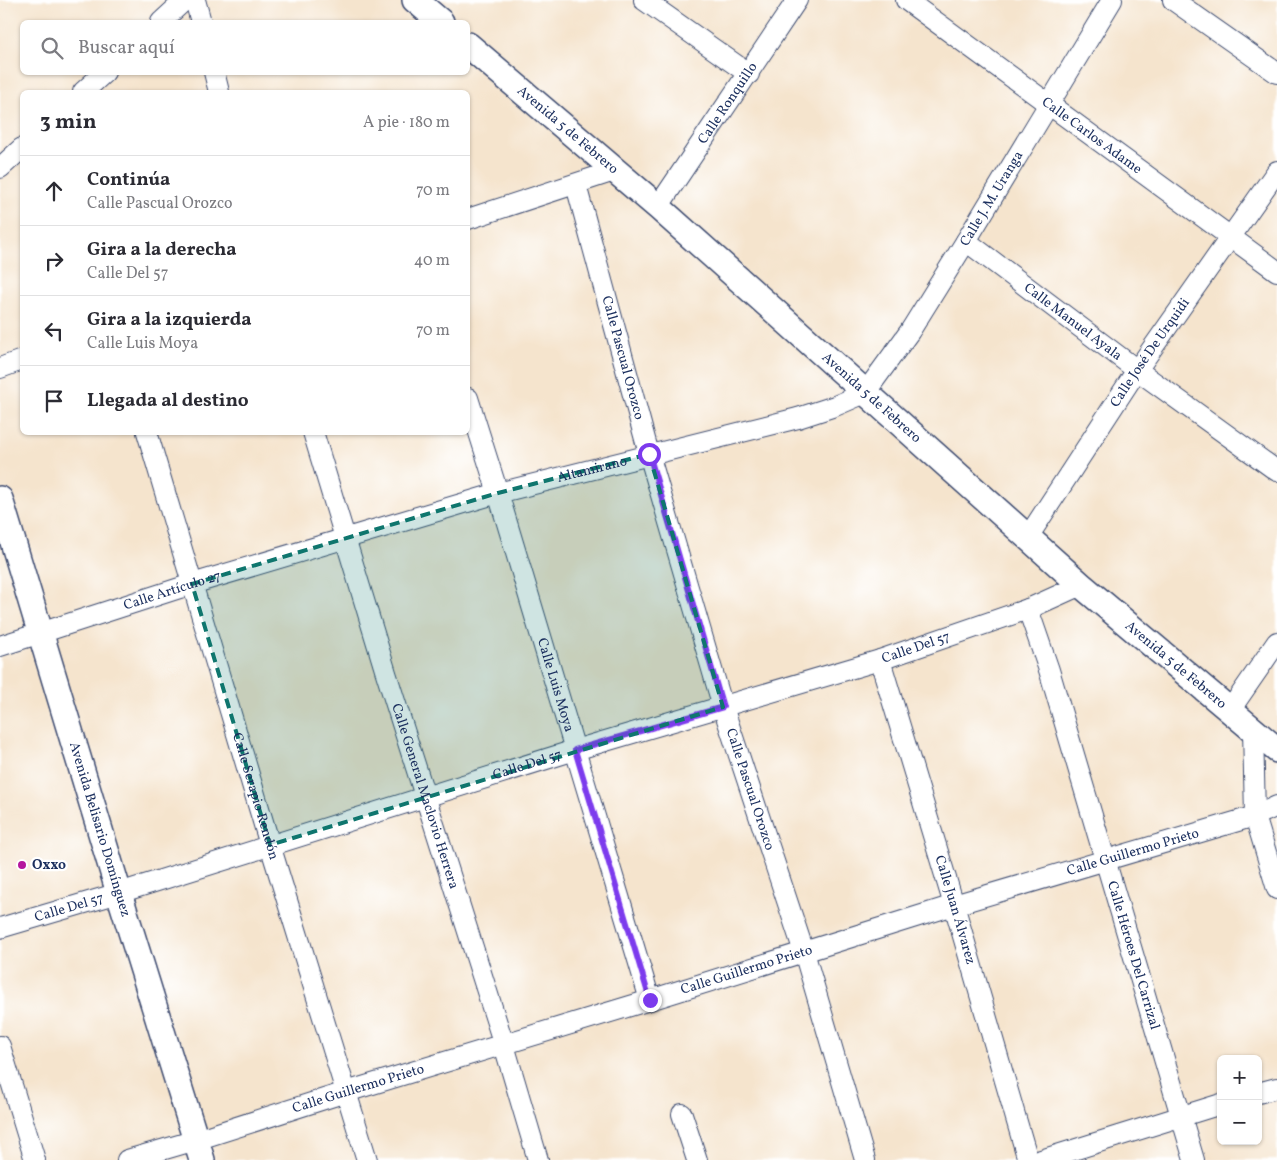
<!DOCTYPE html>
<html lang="es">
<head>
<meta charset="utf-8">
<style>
	:root { --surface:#fff; --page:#f7f7f7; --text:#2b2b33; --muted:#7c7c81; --line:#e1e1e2 }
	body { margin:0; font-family:Vollkorn,serif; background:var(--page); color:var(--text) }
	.controls { position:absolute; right:15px; bottom:15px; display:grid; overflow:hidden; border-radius:8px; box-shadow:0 1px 4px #0004 }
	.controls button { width:45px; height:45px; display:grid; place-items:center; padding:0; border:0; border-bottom:1px solid var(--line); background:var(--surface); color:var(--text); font:25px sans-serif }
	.stop { position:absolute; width:15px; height:15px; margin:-11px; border:4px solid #7c3aed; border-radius:50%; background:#fff }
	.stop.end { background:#7c3aed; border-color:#fff; box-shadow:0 1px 5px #0008 }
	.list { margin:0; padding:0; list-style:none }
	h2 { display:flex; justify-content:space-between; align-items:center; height:65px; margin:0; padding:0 20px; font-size:21px }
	h2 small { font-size:16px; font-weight:400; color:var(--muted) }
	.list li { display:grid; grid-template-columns:32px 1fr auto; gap:15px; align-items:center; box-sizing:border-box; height:70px; padding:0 20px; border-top:1px solid var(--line) }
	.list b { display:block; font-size:19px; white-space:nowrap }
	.list p { margin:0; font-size:16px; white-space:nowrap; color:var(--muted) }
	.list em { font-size:16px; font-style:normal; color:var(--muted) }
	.icon { flex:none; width:28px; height:28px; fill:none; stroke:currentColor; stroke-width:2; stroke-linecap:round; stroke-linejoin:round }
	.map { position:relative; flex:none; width:1277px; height:1160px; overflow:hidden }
	.search { position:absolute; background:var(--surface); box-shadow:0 1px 4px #0004; left:20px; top:20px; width:450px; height:55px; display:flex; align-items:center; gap:12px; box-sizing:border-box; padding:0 18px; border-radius:8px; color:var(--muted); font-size:19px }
	.panel { position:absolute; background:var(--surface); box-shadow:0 1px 4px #0004; left:20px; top:90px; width:450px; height:345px; border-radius:8px }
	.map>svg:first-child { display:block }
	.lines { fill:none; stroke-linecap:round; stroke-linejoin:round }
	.minor-casing { stroke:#3c4a6f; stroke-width:22 }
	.tertiary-casing { stroke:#3c4a6f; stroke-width:28 }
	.minor { stroke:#fff; stroke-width:20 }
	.tertiary { stroke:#fff; stroke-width:25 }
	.route { stroke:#7c3aed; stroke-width:6 }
	.marked { fill:#0f766e; fill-opacity:0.2; stroke:#0f766e; stroke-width:4; stroke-dasharray:10 6; stroke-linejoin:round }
	.poi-dot { fill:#b5179e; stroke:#fff; stroke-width:2 }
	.labels { text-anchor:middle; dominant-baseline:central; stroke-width:4.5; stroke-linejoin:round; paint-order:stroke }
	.street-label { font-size:14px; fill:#1b2f5e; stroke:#fff }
	.poi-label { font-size:14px; font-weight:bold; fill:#1b2f5e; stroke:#fff; text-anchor:start }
</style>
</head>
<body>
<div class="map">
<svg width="1277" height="1160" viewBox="0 0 1277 1160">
	<rect width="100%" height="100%" fill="#fff"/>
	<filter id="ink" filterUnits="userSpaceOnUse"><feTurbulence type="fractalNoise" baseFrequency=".02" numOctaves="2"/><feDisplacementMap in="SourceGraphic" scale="10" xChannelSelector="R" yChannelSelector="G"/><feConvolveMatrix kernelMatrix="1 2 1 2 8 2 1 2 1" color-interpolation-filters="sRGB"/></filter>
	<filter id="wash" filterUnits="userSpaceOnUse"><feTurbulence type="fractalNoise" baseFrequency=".0096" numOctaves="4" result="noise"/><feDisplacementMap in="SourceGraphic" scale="20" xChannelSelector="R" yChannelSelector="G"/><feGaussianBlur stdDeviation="1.12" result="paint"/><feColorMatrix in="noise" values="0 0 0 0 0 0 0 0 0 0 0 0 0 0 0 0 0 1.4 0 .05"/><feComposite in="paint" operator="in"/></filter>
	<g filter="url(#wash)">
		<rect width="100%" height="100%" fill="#f5e4cd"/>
	</g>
	<g filter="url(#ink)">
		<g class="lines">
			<g class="minor-casing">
				<g id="minor">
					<path d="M 195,0 L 201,22"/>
					<path d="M 644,0 L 749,74"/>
					<path id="s1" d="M 906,0 L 1277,271"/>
					<path d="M 1173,0 L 1277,73"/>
					<path d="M 161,22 L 185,0"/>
					<path d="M 214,72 L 219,92"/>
					<path d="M 83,92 L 105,72"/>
					<path d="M 0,168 L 22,148"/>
					<path id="s2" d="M 576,185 L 649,454 L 723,707 L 804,952 L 865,1160"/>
					<path id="s3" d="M 658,207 L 797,0"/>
					<path d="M 468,219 L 614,171"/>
					<path id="s4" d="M 966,241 L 1137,370 L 1277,471"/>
					<path d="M 0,368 L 22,360"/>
					<path id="s5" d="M 468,398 L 498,493 L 650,1000"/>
					<path id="s6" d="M 147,432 L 270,845 L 367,1160"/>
					<path id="s7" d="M 313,432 L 386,673 L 504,1045 L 538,1160"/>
					<path id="s8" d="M 1028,537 L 1137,370 L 1277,171"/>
					<path id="s9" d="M 1028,609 L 1049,670 L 1194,1160"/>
					<path id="s10" d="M 0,646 L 192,584 L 498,493 L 798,418 L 835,406 L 865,393 L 910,331 L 966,241 L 1112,0"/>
					<path id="s11" d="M 880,660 L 954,905 L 1028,1160"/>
					<path d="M 1230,710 L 1277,642"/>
					<path d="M 1253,729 L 1255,816 L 1277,889"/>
					<path id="s12" d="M 0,928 L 119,893 L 575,750 L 880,660 L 1028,609 L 1081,585"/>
					<path d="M 0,1046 L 35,1160"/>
					<path d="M 1258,1093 L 1277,1088"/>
					<path d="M 682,1114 L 697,1160"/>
					<path id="s13" d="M 127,1160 L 196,1140 L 346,1092 L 650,1000 L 954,905 L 1255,816 L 1277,806"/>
					<path d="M 1041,1160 L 1221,1104"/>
				</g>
			</g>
			<g class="tertiary-casing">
				<g id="tertiary">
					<path d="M 415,0 L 441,22"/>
					<path id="s14" d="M 468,45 L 658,207 L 1081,585 L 1277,750"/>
					<path id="s15" d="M 0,499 L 119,893 L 202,1160"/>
				</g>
			</g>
			<use href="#minor" class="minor"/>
			<use href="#tertiary" class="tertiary"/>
		</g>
	</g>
	<g class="lines" filter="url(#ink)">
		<path class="route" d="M 649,454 L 723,707 L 575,750 L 650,1000"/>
	</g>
	<path class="marked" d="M 649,454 L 723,707 L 270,845 L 192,584 L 498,493 Z"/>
	<circle class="poi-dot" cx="22" cy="865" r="5"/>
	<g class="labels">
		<g class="street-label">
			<text stroke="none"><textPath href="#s3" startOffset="125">Calle Ronquillo</textPath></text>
			<text stroke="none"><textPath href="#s14" startOffset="131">Avenida 5 de Febrero</textPath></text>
			<text stroke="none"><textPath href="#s1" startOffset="230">Calle Carlos Adame</textPath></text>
			<text stroke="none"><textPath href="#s10" startOffset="1134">Calle J. M. Uranga</textPath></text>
			<text stroke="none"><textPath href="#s4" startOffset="134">Calle Manuel Ayala</textPath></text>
			<text stroke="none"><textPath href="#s8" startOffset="221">Calle José De Urquidi</textPath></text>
			<text stroke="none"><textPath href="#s2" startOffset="179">Calle Pascual Orozco</textPath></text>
			<text stroke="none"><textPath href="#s14" startOffset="536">Avenida 5 de Febrero</textPath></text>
			<text stroke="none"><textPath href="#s10" startOffset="618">Altamirano</textPath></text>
			<text stroke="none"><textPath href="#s10" startOffset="181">Calle Artículo 27</textPath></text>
			<text stroke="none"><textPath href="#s12" startOffset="958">Calle Del 57</textPath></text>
			<text stroke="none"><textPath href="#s14" startOffset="941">Avenida 5 de Febrero</textPath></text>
			<text stroke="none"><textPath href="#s5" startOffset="300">Calle Luis Moya</textPath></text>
			<text stroke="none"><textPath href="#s12" startOffset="552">Calle Del 57</textPath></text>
			<text stroke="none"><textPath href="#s2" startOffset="629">Calle Pascual Orozco</textPath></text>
			<text stroke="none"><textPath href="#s7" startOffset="381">Calle General Maclovio Herrera</textPath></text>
			<text stroke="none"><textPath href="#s6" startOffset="380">Calle Serapio Rendón</textPath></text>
			<text stroke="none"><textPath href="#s15" startOffset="345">Avenida Belisario Domínguez</textPath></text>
			<text stroke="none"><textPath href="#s13" startOffset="1052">Calle Guillermo Prieto</textPath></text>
			<text stroke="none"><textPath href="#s12" startOffset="72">Calle Del 57</textPath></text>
			<text stroke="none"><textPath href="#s11" startOffset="261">Calle Juan Álvarez</textPath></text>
			<text stroke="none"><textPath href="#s9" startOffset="362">Calle Héroes Del Carrizal</textPath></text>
			<text stroke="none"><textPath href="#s13" startOffset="648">Calle Guillermo Prieto</textPath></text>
			<text stroke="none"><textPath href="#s13" startOffset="242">Calle Guillermo Prieto</textPath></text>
		</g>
		<g class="poi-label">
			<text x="32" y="865">Oxxo</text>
		</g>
	</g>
</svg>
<div class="controls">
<button>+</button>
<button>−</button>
</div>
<div class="stop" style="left:649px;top:454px"></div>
<div class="stop end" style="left:650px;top:1000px"></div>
<div class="search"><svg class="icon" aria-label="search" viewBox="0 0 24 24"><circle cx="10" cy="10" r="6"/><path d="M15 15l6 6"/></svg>Buscar aquí</div>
<section class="panel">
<h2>3 min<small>A pie · 180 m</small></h2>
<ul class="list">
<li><svg class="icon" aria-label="ahead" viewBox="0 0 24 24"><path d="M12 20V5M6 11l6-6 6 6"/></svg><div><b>Continúa</b><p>Calle Pascual Orozco</p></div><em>70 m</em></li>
<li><svg class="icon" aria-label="right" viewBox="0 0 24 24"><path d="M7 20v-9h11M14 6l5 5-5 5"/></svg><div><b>Gira a la derecha</b><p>Calle Del 57</p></div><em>40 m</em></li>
<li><svg class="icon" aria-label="left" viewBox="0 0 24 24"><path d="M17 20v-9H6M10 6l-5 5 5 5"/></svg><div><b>Gira a la izquierda</b><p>Calle Luis Moya</p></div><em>70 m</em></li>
<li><svg class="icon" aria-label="arrive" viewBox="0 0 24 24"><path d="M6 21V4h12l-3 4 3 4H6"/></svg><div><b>Llegada al destino</b></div></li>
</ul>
</section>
</div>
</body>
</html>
